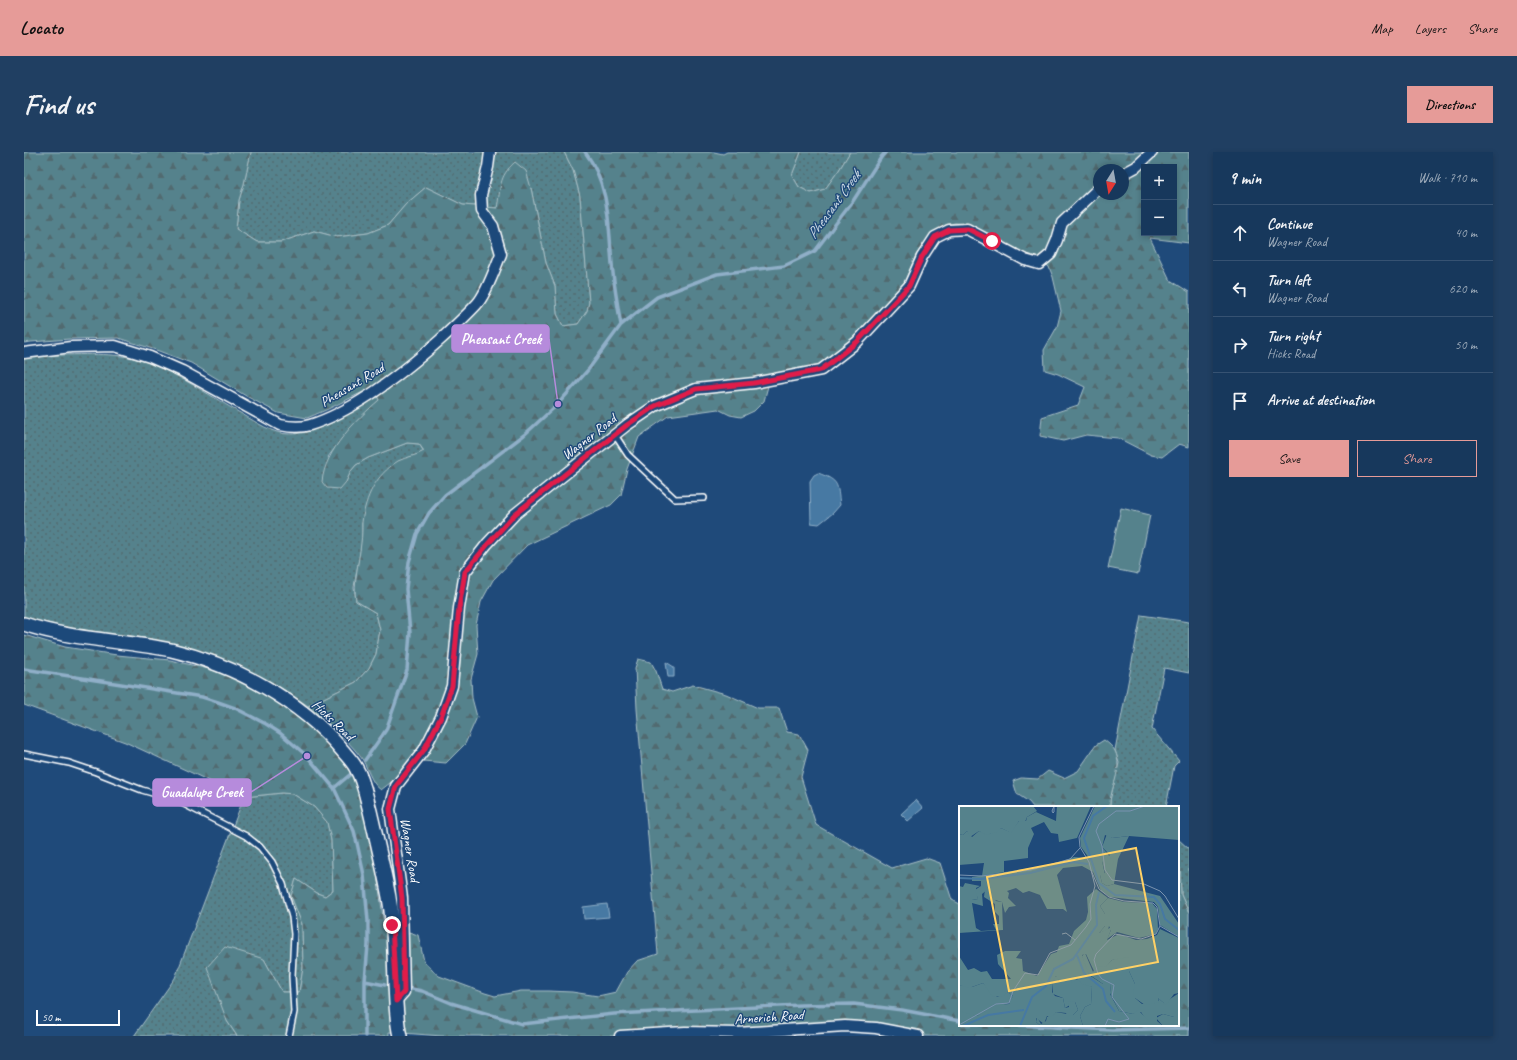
<!DOCTYPE html>
<html lang="en">
<head>
<meta charset="utf-8">
<style>
	:root { --surface:#17385c; --page:#203f62; --text:#f1f3f6; --muted:#9eacbb; --line:#365272; --accent:#e69b98 }
	body { margin:0; font-family:Caveat,sans-serif; background:var(--page); color:var(--text) }
	.controls { position:absolute; right:12px; top:12px; display:grid; overflow:hidden; border-radius:0px; box-shadow:0 2px 6px #0003 }
	.controls button { width:36px; height:36px; display:grid; place-items:center; padding:0; border:0; border-bottom:1px solid var(--line); background:var(--surface); color:var(--text); font:20px sans-serif }
	.compass { position:absolute; left:1069px; top:12px; width:36px; height:36px; border-radius:50%; background:var(--surface); box-shadow:0 2px 6px #0003; rotate:191deg }
	.scale { position:absolute; left:12px; bottom:10px; width:84px; box-sizing:border-box; padding-left:4px; border:2px solid #fff; border-top:0; font-size:11px; line-height:14px; white-space:nowrap; color:#fff; -webkit-text-stroke:3px #1f4a7a; paint-order:stroke }
	.stop { position:absolute; width:12px; height:12px; margin:-9px; border:3px solid #e11d48; border-radius:50%; background:#fff }
	.stop.end { background:#e11d48; border-color:#fff; box-shadow:0 1px 4px #0008 }
	.list { margin:0; padding:0; list-style:none }
	h2 { display:flex; justify-content:space-between; align-items:center; height:52px; margin:0; padding:0 16px; font-size:17px }
	h2 small { font-size:13px; font-weight:400; color:var(--muted) }
	.list li { display:grid; grid-template-columns:26px 1fr auto; gap:12px; align-items:center; box-sizing:border-box; height:56px; padding:0 16px; border-top:1px solid var(--line) }
	.list b { display:block; font-size:15px; white-space:nowrap }
	.list p { margin:0; font-size:13px; white-space:nowrap; color:var(--muted) }
	.list em { font-size:13px; font-style:normal; color:var(--muted) }
	.actions { display:flex; gap:8px; padding:12px 16px }
	.actions a { flex:1; padding:9px 0; border:1px solid var(--accent); border-radius:0px; text-align:center; font-size:14px; color:var(--accent) }
	.actions .main { background:var(--accent); color:#111 }
	.icon { flex:none; width:22px; height:22px; fill:none; stroke:currentColor; stroke-width:2; stroke-linecap:round; stroke-linejoin:round }
	.map { position:relative; flex:none; width:1165px; height:884px; overflow:hidden; border-radius:0px }
	header { display:flex; align-items:center; gap:24px; box-sizing:border-box; height:56px; padding:0 20px; background:var(--accent); color:#111 }
	header strong { font-size:19px }
	nav { display:flex; gap:22px; margin-inline-start:auto; font-size:14px }
	.intro { display:flex; align-items:center; justify-content:space-between; box-sizing:border-box; height:96px; padding:0 24px }
	h1 { margin:0; font-size:28px }
	.button { padding:10px 18px; border-radius:0px; background:var(--accent); color:#111; font-size:14px; font-weight:700 }
	main { display:flex; gap:24px; padding:0 24px }
	aside { flex:1; background:var(--surface); border-radius:0px; box-shadow:0 2px 6px #0003 }
	.map>svg:first-child { display:block }
	.grass { fill:url(#grass-dots); stroke:#aac0c6 }
	.forest { fill:url(#forest-firs); stroke:#aac0c6; fill-rule:evenodd }
	.park { fill:#55828c; stroke:#aac0c6 }
	.water { fill:#4679a3; stroke:#90afc8 }
	.lines { fill:none; stroke-linecap:round; stroke-linejoin:round }
	.stream { stroke:#90afc8; stroke-width:3.5 }
	.service-casing { stroke:#fff; stroke-width:8 }
	.minor-casing { stroke:#fff; stroke-width:13 }
	.tertiary-casing { stroke:#fff; stroke-width:16 }
	.service { stroke:#1f4a7a; stroke-width:5 }
	.minor { stroke:#1f4a7a; stroke-width:10 }
	.tertiary { stroke:#1f4a7a; stroke-width:13 }
	.route { stroke:#e11d48; stroke-width:5 }
	.labels { text-anchor:middle; dominant-baseline:central; stroke-width:3; stroke-linejoin:round; paint-order:stroke }
	.street-label { font-size:14px; fill:#fff; stroke:#1f4a7a }
	.water-label { font-size:15px; font-style:italic; fill:#d1dee8; stroke:#1f4a7a }
	.inset-river { fill:none; stroke:#4679a3; stroke-width:2 }
	.inset-road { fill:none; stroke:#7992af; stroke-width:1 }
	.view { fill:#ffd166; fill-opacity:0.15; stroke:#ffd166; stroke-width:2 }
	.inset-edge { fill:none; stroke:#fff; stroke-width:2 }
	.leader { fill:none; stroke:#b68bdc; stroke-width:1.5 }
	.callout-dot { fill:#b68bdc; stroke:#1f4a7a; stroke-width:1.5 }
	.callout { fill:#b68bdc; stroke:#b68bdc; stroke-width:1.5 }
	.callout-label { font-size:15px; text-anchor:middle; font-weight:bold; fill:#fff }
</style>
</head>
<body>
<header>
<strong>Locato</strong>
<nav><a>Map</a><a>Layers</a><a>Share</a></nav>
</header>
<div class="intro"><h1>Find us</h1><a class="button">Directions</a></div>
<main>
<div class="map">
<svg width="1165" height="884" viewBox="0 0 1165 884">
	<defs>
		<pattern id="grass-dots" width="8" height="8" patternUnits="userSpaceOnUse"><rect width="8" height="8" fill="#55828c"/><path d="M2 2h.1M6 6h.1" fill="none" stroke="#516a6f" stroke-width="1.8" stroke-linecap="round"/></pattern>
		<pattern id="forest-firs" width="22" height="20" patternUnits="userSpaceOnUse"><rect width="22" height="20" fill="#55828c"/><path d="M5 1l3.5 6h-7zM16 11l3.5 6h-7z" fill="#516a6f"/></pattern>
	</defs>
	<rect width="100%" height="100%" fill="#1f4a7a"/>
	<filter id="ink" filterUnits="userSpaceOnUse"><feTurbulence type="fractalNoise" baseFrequency=".025" numOctaves="2"/><feDisplacementMap in="SourceGraphic" scale="8" xChannelSelector="R" yChannelSelector="G"/><feConvolveMatrix kernelMatrix="1 2 1 2 8 2 1 2 1" color-interpolation-filters="sRGB"/></filter>
	<g filter="url(#ink)">
		<path class="grass" d="M 227,0 L 540,0 L 549,18 L 556,44 L 565,150 L 563,159 L 554,172 L 539,174 L 533,162 L 531,134 L 522,111 L 507,36 L 476,43 L 473,56 L 439,53 L 402,35 L 382,52 L 364,73 L 344,81 L 313,85 L 290,79 L 257,90 L 233,90 L 212,77 L 215,48 L 220,32 Z
			M 777,0 L 826,0 L 815,18 L 801,37 L 787,41 L 775,35 L 768,23 Z
			M 32,203 C 63,203 96,199 125,211 C 158,224 188,245 218,262 C 232,270 249,282 265,282 C 293,283 329,257 354,244 L 355,248 L 327,275 L 304,305 L 322,330 L 327,319 L 332,313 L 344,306 L 383,291 L 395,292 L 400,300 L 375,309 L 362,320 L 338,371 L 338,389 L 330,435 L 332,449 L 352,461 L 356,478 L 352,502 L 345,516 L 332,530 L 284,554 C 244,525 198,503 149,492 C 123,485 95,483 68,480 C 45,477 23,471 0,465 L 0,206 Z
			M 1117,463 L 1165,470 L 1165,521 L 1140,516 L 1128,577 L 1155,609 L 1150,614 L 1142,655 L 1086,655 L 1086,648 L 1095,611 L 1091,598 Z
			M 258,641 L 269,642 L 290,655 L 303,670 L 307,688 L 309,738 L 301,744 L 293,741 L 272,727 L 267,744 L 278,772 L 279,816 L 275,840 L 258,840 L 240,807 L 203,869 L 213,884 L 110,884 L 151,826 L 220,645 Z
			M 1154,687 L 1165,697 L 1165,761 L 1157,743 L 1156,716 L 1154,715 Z"/>
		<path class="forest" d="M 0,0 L 227,0 L 220,32 L 215,48 L 212,77 L 233,90 L 257,90 L 290,79 L 313,85 L 344,81 L 364,73 L 382,52 L 402,35 L 439,53 L 473,56 C 477,36 474,25 491,10 L 502,19 L 507,36 L 522,111 L 531,134 L 533,162 L 539,174 L 554,172 L 563,159 L 565,150 L 556,44 L 549,18 L 540,0 L 690,0 L 699,2 L 703,0 L 777,0 L 768,23 L 775,35 L 787,41 L 801,37 L 815,18 L 826,0 L 1165,0 L 1165,91 L 1126,86 L 1146,128 L 1165,140 L 1165,295 L 1155,292 L 1138,305 L 1127,303 L 1094,286 L 1062,283 L 1039,289 L 1016,284 L 1018,265 L 1054,253 L 1061,235 L 1034,222 L 1021,218 L 1020,198 L 1033,175 L 1037,159 L 1029,125 L 1025,115 L 1016,107 L 1004,103 L 944,72 L 931,71 L 922,73 L 908,81 L 892,103 L 881,129 L 829,187 L 795,214 L 747,223 L 740,249 L 730,259 L 717,265 L 706,263 L 694,257 L 644,264 L 615,285 L 603,317 L 597,343 L 587,353 L 503,393 L 469,428 L 457,450 L 452,473 L 454,502 L 447,527 L 448,546 L 453,565 L 441,592 L 422,611 L 387,608 L 366,631 L 357,638 C 346,631 344,614 336,604 C 321,585 302,569 284,554 L 332,530 L 345,516 L 352,502 L 356,478 L 352,461 L 332,449 C 329,430 335,411 337,391 C 338,384 338,377 338,370 C 342,344 351,324 374,309 C 382,305 392,304 400,299 L 395,292 L 383,291 L 344,306 L 332,313 L 327,319 L 322,330 L 316,337 L 303,336 L 298,330 C 301,298 332,268 355,248 L 349,235 L 302,258 L 283,266 L 254,261 L 222,244 L 167,211 L 132,198 L 94,186 L 46,187 L 7,190 L 0,191 ZM 1120,15 L 1150,15 L 1150,81 L 1120,81 ZM 1075,18 L 1099,18 L 1099,42 L 1075,42 Z
			M 0,483 L 41,495 L 93,503 L 146,508 L 189,518 L 236,536 L 288,575 L 327,617 L 337,639 L 350,702 L 360,772 L 394,783 L 400,809 L 408,818 L 415,824 L 461,841 L 471,844 L 497,839 L 525,839 L 548,840 L 574,844 L 592,840 L 603,820 L 613,809 L 634,802 L 613,557 L 611,516 L 614,507 L 627,510 L 632,519 L 638,537 L 648,540 L 669,533 L 702,542 L 734,556 L 755,556 L 763,580 L 775,582 L 784,598 L 777,625 L 792,673 L 868,716 L 902,706 L 916,711 L 928,748 L 936,752 L 936,873 L 1154,873 L 1154,715 L 1156,716 L 1157,743 L 1165,761 L 1165,884 L 894,884 L 852,876 L 596,884 L 418,884 L 365,880 L 365,884 L 213,884 L 203,869 L 183,815 L 201,795 L 240,807 L 258,840 L 275,840 L 279,816 L 278,772 L 267,744 L 272,727 L 293,741 L 301,744 L 309,738 L 307,688 L 303,670 L 290,655 L 269,642 L 258,641 L 220,645 L 101,590 L 0,553 Z
			M 1080,588 C 1084,591 1089,595 1091,599 C 1100,618 1085,636 1086,655 L 1009,655 L 1005,650 L 993,642 L 989,629 L 997,626 L 1014,627 L 1024,619 L 1040,626 L 1054,619 L 1072,593 Z"/>
		<path class="park" d="M 1097,356 L 1126,363 L 1114,422 L 1084,416 Z"/>
		<path class="water" d="M 794,321 C 816,329 813,332 816,353 L 809,361 L 795,372 L 787,371 L 786,329 L 790,323 Z
			M 642,510 L 650,515 L 650,525 L 644,525 Z
			M 892,648 L 899,656 L 884,669 L 877,662 Z
			M 583,752 L 585,765 L 560,767 L 559,755 Z"/>
		<g class="lines">
			<path class="stream" d="M 561,0 C 588,35 584,80 589,121 C 591,139 594,156 597,173
				M 0,517 L 97,532 L 178,545 L 194,550 L 211,556 L 242,572 L 256,581 L 283,604 L 310,636 L 330,679 L 333,691 L 340,723 L 344,769 L 344,793 L 341,829 L 341,884
				M 341,608 L 362,578 L 383,518 L 386,481 L 382,437 L 385,410 L 393,382 L 405,361 L 421,343 L 500,283 L 534,252 L 564,218 L 597,173 L 633,145 L 693,122 L 760,114 L 791,99 L 829,49 L 858,4 L 862,0
				M 310,636 L 328,621
				M 341,829 L 361,833
				M 383,836 L 398,839 L 427,851 L 498,872 L 590,862 L 777,853 L 830,852 L 878,858 L 936,869
				M 990,873 L 1088,878 L 1165,876"/>
			<g class="service-casing">
				<path id="service" d="M 591,283 L 604,303 L 651,347 L 680,346
					M 0,602 L 45,611 L 72,620 L 118,638 L 152,648 L 222,684 L 236,695 L 248,710 L 259,732 L 268,765 L 270,782 L 268,824 L 270,860 L 265,884"/>
			</g>
			<g class="minor-casing">
				<path id="minor" d="M 1099,22 L 1112,15 L 1128,0
					M 0,201 L 47,195 L 91,194 L 126,205 L 158,219 L 256,273 C 266,275 276,276 286,273 C 331,259 381,219 416,188 C 429,176 442,164 453,152 C 463,141 471,116 477,102 L 469,74 L 458,59 L 457,43 L 464,15 L 466,0
					M 372,849 L 380,840 L 378,746 L 366,657 L 372,634 L 400,598 L 417,565 L 428,534 L 435,456 L 441,420 L 463,392 L 491,362 L 526,334 L 603,273 L 631,254 L 672,237 L 730,231 L 797,218 L 833,190 L 885,134 L 898,105 L 911,85 L 925,78 L 943,77 L 1001,108 L 1015,112 L 1027,102 L 1033,88 L 1038,71 L 1075,36
					M 596,884 L 661,880 L 713,881 L 821,874 L 852,876 L 894,884"/>
			</g>
			<g class="tertiary-casing">
				<path id="tertiary" d="M 0,472 C 48,488 98,488 147,498 C 211,513 276,548 318,598 C 323,604 329,610 332,616 C 340,629 342,645 346,659 C 352,685 358,710 363,735 C 370,767 370,800 371,832 C 372,849 372,868 376,884"/>
			</g>
			<use href="#service" class="service"/>
			<use href="#minor" class="minor"/>
			<use href="#tertiary" class="tertiary"/>
		</g>
	</g>
	<g class="lines" filter="url(#ink)">
		<path class="route" d="M 368,773 L 372,849 L 380,840 L 378,746 L 366,657 L 372,634 L 400,598 L 417,565 L 428,534 L 435,456 L 441,420 L 464,392 L 491,362 L 603,273 L 631,254 L 672,237 L 730,231 L 797,218 L 833,190 L 885,134 L 898,105 L 911,85 L 925,78 L 944,77 L 968,89"/>
	</g>
	<g class="labels">
		<g class="street-label">
			<text transform="translate(328 233) rotate(-31)">Pheasant Road</text>
			<text transform="translate(565 285) rotate(-38)">Wagner Road</text>
			<text transform="translate(309 568) rotate(44)">Hicks Road</text>
			<text transform="translate(386 698) rotate(81)">Wagner Road</text>
			<text transform="translate(745 865) rotate(-4)">Arnerich Road</text>
		</g>
		<g class="water-label">
			<text transform="translate(810 53) rotate(-54)">Pheasant Creek</text>
		</g>
	</g>
	<g transform="translate(935 654)">
		<rect width="220" height="220" fill="#1f4a7a"/>
		<path d="M 98,0 L 132,0 L 118,32 L 100,36 L 99,28 L 92,27 L 85,16 L 72,22 L 75,28 L 69,42 L 69,52 L 45,55 L 45,66 L 23,70 L 25,57 L 0,59 L 0,28 L 4,29 L 8,25 L 13,31 L 20,25 L 30,28 L 42,22 L 51,26 L 60,15 L 67,15 L 68,11 L 77,6 L 97,15 ZM 148,28 L 153,32 L 170,30 L 159,53 L 155,78 L 148,80 L 143,77 L 141,69 L 146,67 L 143,55 L 151,49 L 143,41 ZM 6,77 L 21,80 L 17,82 L 19,93 L 13,94 L 13,97 L 17,122 L 22,125 L 37,124 L 34,118 L 40,118 L 40,110 L 36,106 L 36,98 L 25,91 L 26,83 L 29,83 L 37,95 L 43,96 L 44,124 L 0,127 L 0,80 L 4,81 ZM 149,92 L 165,96 L 193,97 L 198,103 L 199,123 L 197,128 L 180,132 L 158,126 L 148,133 L 152,124 L 150,120 L 149,124 L 140,127 L 146,120 L 146,108 L 141,100 ZM 126,147 L 134,166 L 137,160 L 149,158 L 153,154 L 164,150 L 170,151 L 170,165 L 176,178 L 176,192 L 183,198 L 200,195 L 199,192 L 205,197 L 220,187 L 220,203 L 215,211 L 204,208 L 198,210 L 198,215 L 204,220 L 191,220 L 182,206 L 174,208 L 160,205 L 151,187 L 152,178 L 144,178 L 128,167 L 123,150 ZM 99,170 L 99,175 L 121,173 L 133,181 L 132,198 L 126,201 L 121,210 L 124,220 L 82,220 L 77,216 L 78,211 L 82,218 L 87,215 L 88,211 L 97,206 L 114,209 L 119,204 L 116,196 L 106,202 L 104,192 L 94,188 L 93,177 L 95,171 ZM 24,177 L 38,191 L 49,186 L 54,190 L 52,196 L 18,210 L 3,208 L 0,205 L 0,179 L 13,181 Z" fill="#55828c"/>
		<path d="M 0,0 L 74,0 L 78,5 L 68,11 L 66,16 L 60,15 L 52,27 L 42,22 L 38,26 L 27,29 L 20,25 L 11,31 L 8,25 L 4,29 L 0,28 ZM 136,0 L 220,0 L 220,34 L 170,30 L 153,32 L 146,29 L 143,41 L 155,56 L 153,59 L 143,55 L 146,69 L 141,69 L 143,77 L 148,80 L 155,78 L 201,90 L 220,118 L 220,131 L 201,119 L 199,101 L 195,96 L 151,91 L 142,85 L 134,66 L 123,60 L 104,62 L 98,69 L 108,106 L 104,103 L 88,103 L 81,89 L 70,85 L 64,87 L 57,82 L 48,85 L 50,87 L 49,92 L 57,100 L 50,101 L 46,107 L 43,96 L 33,93 L 29,83 L 23,88 L 24,100 L 13,97 L 13,94 L 19,93 L 16,84 L 22,80 L 22,75 L 13,75 L 13,71 L 92,59 L 115,51 L 130,52 L 122,41 L 121,32 ZM 137,83 L 149,92 L 141,100 L 146,108 L 146,120 L 140,127 L 153,121 L 148,134 L 160,128 L 177,134 L 188,133 L 198,129 L 201,123 L 220,132 L 220,187 L 215,188 L 207,199 L 199,192 L 200,196 L 186,199 L 176,192 L 174,188 L 176,178 L 170,165 L 170,151 L 153,154 L 147,161 L 137,160 L 136,167 L 127,148 L 123,149 L 130,169 L 144,178 L 146,176 L 152,178 L 151,188 L 160,205 L 174,208 L 179,204 L 191,216 L 191,220 L 124,220 L 121,210 L 126,201 L 132,198 L 133,181 L 123,178 L 118,172 L 114,177 L 109,173 L 105,178 L 101,177 L 97,170 L 93,177 L 93,186 L 96,190 L 104,192 L 106,202 L 110,201 L 109,195 L 116,196 L 119,204 L 114,209 L 108,210 L 107,207 L 97,206 L 93,211 L 88,210 L 85,218 L 77,212 L 77,216 L 82,220 L 0,220 L 0,205 L 18,210 L 37,199 L 50,198 L 54,190 L 49,186 L 44,190 L 34,191 L 24,177 L 10,182 L 0,179 L 0,150 L 9,164 L 15,162 L 22,166 L 28,165 L 33,173 L 52,173 L 39,158 L 38,149 L 46,145 L 62,145 L 57,152 L 63,153 L 64,165 L 78,170 L 92,148 L 98,146 L 100,140 L 110,138 L 115,125 L 127,114 L 129,106 L 128,91 ZM 220,203 L 220,220 L 204,220 L 197,212 L 204,208 L 215,211 L 215,207 Z" fill="#55828c"/>
		<path class="inset-river" d="M 148,0 L 134,10 L 125,32 L 140,77 L 156,89 L 195,91 L 201,98 L 206,113 L 220,124M 0,72 L 22,73 L 71,67 L 114,56 L 129,58M 118,149 L 125,167 L 144,183 L 147,195 L 156,206M 4,220 L 29,209 L 65,204M 61,220 L 73,191 L 87,180 L 95,163 L 114,153 L 138,119 L 137,99 L 140,86"/>
		<path class="inset-road" d="M 95,0 L 95,6 L 94,7 L 93,5 ZM 186,0 L 171,5 L 157,5 L 140,18 L 137,25 L 143,40 L 146,64 L 153,74 L 185,78 L 201,85 L 206,90 L 220,113M 130,56 L 121,41 L 120,31 L 135,0M 132,64 L 140,83 L 150,91 L 165,95 L 194,97 L 198,101 L 201,120 L 220,131M 0,69 L 23,70 L 72,64 L 111,53 L 121,42M 103,128 L 107,127 L 116,134M 0,219 L 37,198 L 50,197 L 54,185 L 66,167 L 79,169 L 91,147 L 112,139 L 127,121 L 132,113 L 131,98 L 136,80 L 130,56M 146,220 L 149,213 L 160,216 L 170,213 L 153,191 L 155,179 L 143,173 L 139,168 L 135,154 L 137,148 L 156,128 L 182,133 L 197,128 L 201,120"/>
		<path class="view" d="M 177,42 L 199,156 L 50,185 L 28,71 Z"/>
		<rect width="220" height="220" class="inset-edge"/>
	</g>
	<path class="leader" d="M534 252L525 187M283 604L227 640"/>
	<g class="callout-dot">
		<circle cx="534" cy="252" r="4"/>
		<circle cx="283" cy="604" r="4"/>
	</g>
	<g class="callout">
		<rect x="428" y="173" width="97" height="27" rx="4"/>
		<rect x="129" y="627" width="98" height="27" rx="4"/>
	</g>
	<g class="callout-label">
		<text x="477" y="192">Pheasant Creek</text>
		<text x="178" y="645">Guadalupe Creek</text>
	</g>
</svg>
<div class="controls">
<button>+</button>
<button>−</button>
</div>
<svg class="compass" viewBox="-18 -18 36 36"><path d="M0-13l5 13h-10z" fill="#e53935"/><path d="M0 13l5-13h-10z" fill="#9eacbb"/></svg>
<div class="scale">50 m</div>
<div class="stop" style="left:968px;top:89px"></div>
<div class="stop end" style="left:368px;top:773px"></div>
</div>
<aside>
<h2>9 min<small>Walk · 710 m</small></h2>
<ul class="list">
<li><svg class="icon" aria-label="ahead" viewBox="0 0 24 24"><path d="M12 20V5M6 11l6-6 6 6"/></svg><div><b>Continue</b><p>Wagner Road</p></div><em>40 m</em></li>
<li><svg class="icon" aria-label="left" viewBox="0 0 24 24"><path d="M17 20v-9H6M10 6l-5 5 5 5"/></svg><div><b>Turn left</b><p>Wagner Road</p></div><em>620 m</em></li>
<li><svg class="icon" aria-label="right" viewBox="0 0 24 24"><path d="M7 20v-9h11M14 6l5 5-5 5"/></svg><div><b>Turn right</b><p>Hicks Road</p></div><em>50 m</em></li>
<li><svg class="icon" aria-label="arrive" viewBox="0 0 24 24"><path d="M6 21V4h12l-3 4 3 4H6"/></svg><div><b>Arrive at destination</b></div></li>
</ul>
<div class="actions"><a class="main">Save</a><a>Share</a></div>
</aside>
</main>
</body>
</html>
